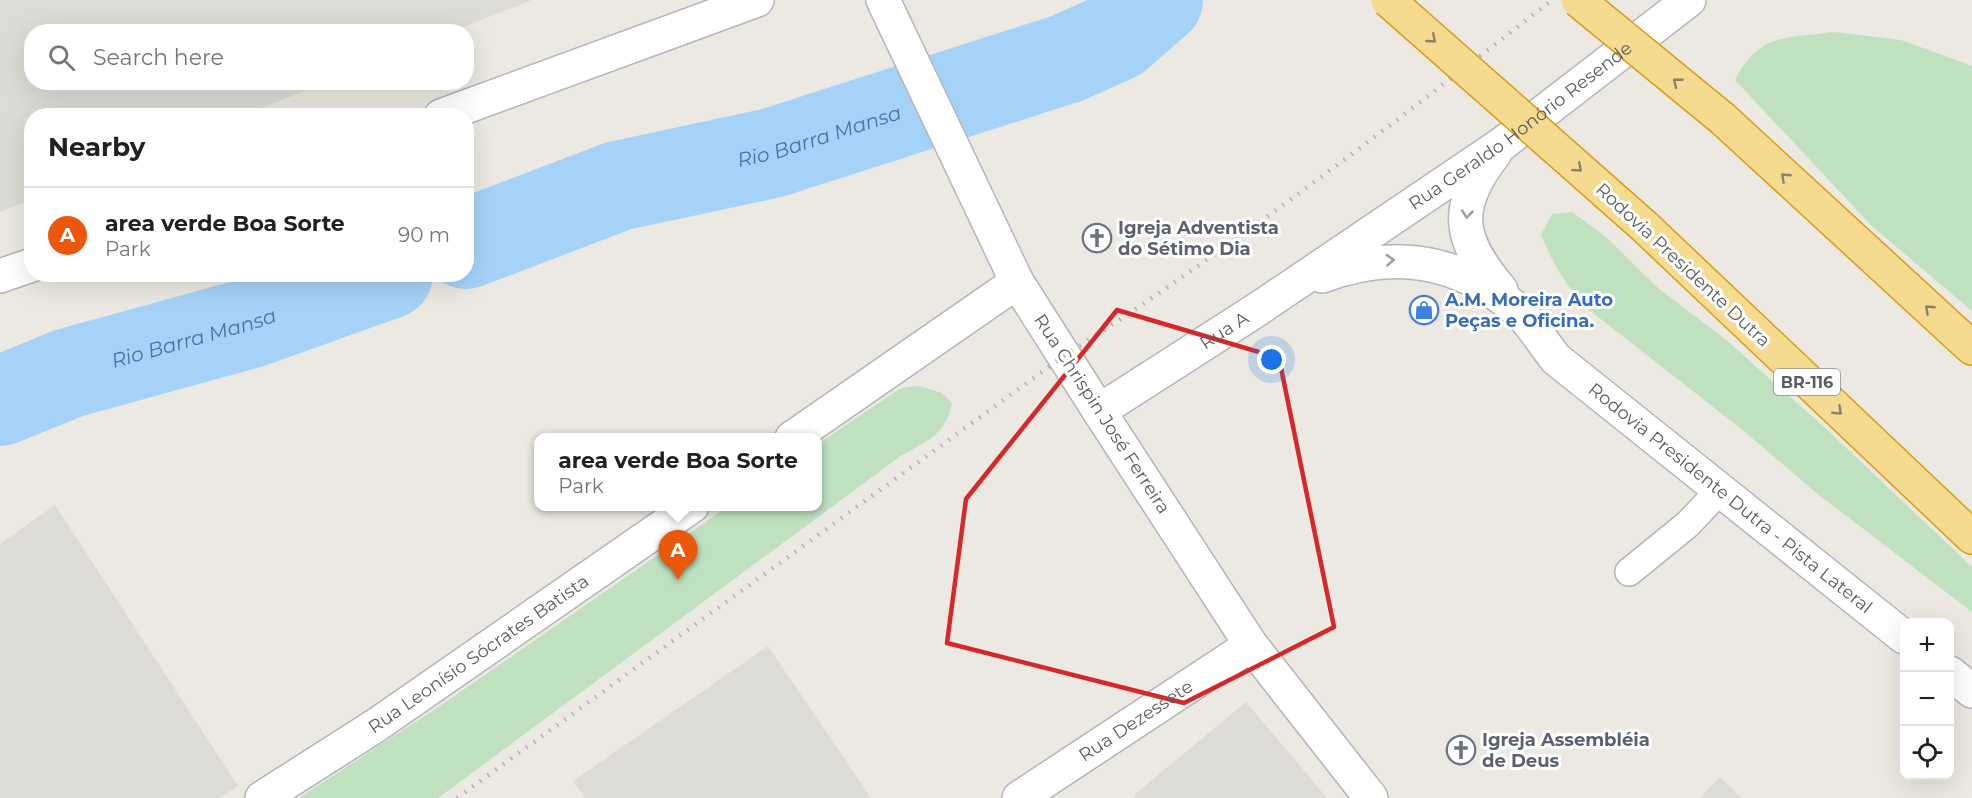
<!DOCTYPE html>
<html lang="en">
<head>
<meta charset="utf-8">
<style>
	:root { --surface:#fff; --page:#f6f6f6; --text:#202124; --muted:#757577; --line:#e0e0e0; --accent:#ea580c }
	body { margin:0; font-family:Montserrat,sans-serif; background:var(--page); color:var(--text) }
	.controls { position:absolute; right:18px; bottom:18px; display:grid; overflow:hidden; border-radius:12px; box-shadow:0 6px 24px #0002 }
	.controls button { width:54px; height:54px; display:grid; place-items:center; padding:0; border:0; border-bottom:2px solid var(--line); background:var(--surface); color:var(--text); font:30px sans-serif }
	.you { position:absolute; left:1272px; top:360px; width:21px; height:21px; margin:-15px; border:4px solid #fff; border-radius:50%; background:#1a73e8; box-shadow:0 0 0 9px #1a73e833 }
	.badge { display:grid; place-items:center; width:39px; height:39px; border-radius:50%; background:var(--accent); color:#fff; font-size:20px; font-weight:700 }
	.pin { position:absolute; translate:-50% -50px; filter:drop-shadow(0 2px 3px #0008) }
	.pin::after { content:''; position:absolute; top:32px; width:21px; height:18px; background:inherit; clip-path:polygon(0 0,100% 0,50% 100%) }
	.popup { position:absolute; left:534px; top:433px; width:288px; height:78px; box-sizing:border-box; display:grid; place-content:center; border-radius:12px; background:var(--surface); filter:drop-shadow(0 2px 4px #0005); font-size:20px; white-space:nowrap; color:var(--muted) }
	.popup b { font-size:22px; color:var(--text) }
	.popup::after { content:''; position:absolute; left:50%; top:100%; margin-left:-12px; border:12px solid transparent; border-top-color:var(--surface) }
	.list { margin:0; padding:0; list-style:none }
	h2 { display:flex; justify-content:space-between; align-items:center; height:78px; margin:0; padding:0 24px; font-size:26px }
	h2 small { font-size:20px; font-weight:400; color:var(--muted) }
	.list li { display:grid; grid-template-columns:39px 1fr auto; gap:18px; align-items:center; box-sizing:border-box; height:96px; padding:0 24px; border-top:2px solid var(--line) }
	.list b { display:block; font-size:22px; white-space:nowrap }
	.list p { margin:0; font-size:20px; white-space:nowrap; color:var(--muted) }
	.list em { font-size:20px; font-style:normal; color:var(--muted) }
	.icon { flex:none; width:33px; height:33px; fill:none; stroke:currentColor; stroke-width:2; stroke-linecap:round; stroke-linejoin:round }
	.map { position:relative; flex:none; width:1972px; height:798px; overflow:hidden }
	.search { position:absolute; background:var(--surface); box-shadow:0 6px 24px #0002; left:24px; top:24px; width:450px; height:66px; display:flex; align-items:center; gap:15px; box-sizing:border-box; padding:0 21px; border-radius:24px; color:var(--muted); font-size:22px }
	.panel { position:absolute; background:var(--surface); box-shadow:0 6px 24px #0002; left:24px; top:108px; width:450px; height:174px; border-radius:24px }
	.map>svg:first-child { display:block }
	.industrial { fill:#dddbd6 }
	.green { fill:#bfe1c0 }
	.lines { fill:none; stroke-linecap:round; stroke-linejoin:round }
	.river { stroke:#a5d3f7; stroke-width:90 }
	.service-casing { stroke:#b2b4b8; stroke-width:30 }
	.minor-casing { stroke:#b2b4b8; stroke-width:36 }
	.tertiary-casing { stroke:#b2b4b8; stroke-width:36 }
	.secondary-casing { stroke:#b3b6bb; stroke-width:36 }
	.motorway-casing { stroke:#da9d13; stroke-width:36 }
	.service { stroke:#fff; stroke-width:27 }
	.minor { stroke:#fff; stroke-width:33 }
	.tertiary { stroke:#fff; stroke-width:33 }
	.secondary { stroke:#fff; stroke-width:33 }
	.motorway { stroke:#f4db90; stroke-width:33 }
	.rail { stroke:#b0b1b1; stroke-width:4.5; stroke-dasharray:1.5 8; stroke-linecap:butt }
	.motorway-bridge-casing { stroke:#da9d13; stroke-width:36; stroke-linecap:butt }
	.motorway-bridge { stroke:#f4db90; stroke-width:33 }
	.oneway { stroke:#88836f }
	.oneway2 { stroke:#9c9ea0 }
	.marked { fill:none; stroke:#d62828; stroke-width:4.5; stroke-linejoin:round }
	.labels { text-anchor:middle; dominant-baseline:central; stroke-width:6; stroke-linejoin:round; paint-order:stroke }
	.shield { fill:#fff; stroke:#8c8e90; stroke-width:1.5 }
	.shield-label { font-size:16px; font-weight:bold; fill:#5a5d61 }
	.street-label { font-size:18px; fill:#5a5d61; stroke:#fff }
	.worship-label { font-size:18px; font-weight:bold; fill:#5b616d; stroke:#fff; text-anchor:start }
	.shop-label { font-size:18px; font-weight:bold; fill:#366cbe; stroke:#fff; text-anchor:start }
	.water-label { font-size:20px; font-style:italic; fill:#4574a7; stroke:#fff }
</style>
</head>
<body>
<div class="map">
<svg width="1972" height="798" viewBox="0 0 1972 798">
	<rect width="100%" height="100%" fill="#ebe9e1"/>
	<path class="industrial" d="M 0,0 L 532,0 L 453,31 L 32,32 L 32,82 L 325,83 L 243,115 L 32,116 L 31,200 L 0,212 Z
		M 55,505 L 238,786 L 219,798 L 0,798 L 0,544 Z
		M 768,646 L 871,798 L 585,798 L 573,781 Z
		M 1246,702 L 1327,798 L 1136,798 L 1134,795 Z
		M 1720,777 L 1742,798 L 1700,798 Z"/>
	<path class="green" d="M 1834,32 L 1901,40 L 1972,66 L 1972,311 L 1872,226 L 1735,80 C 1760,32 1785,39 1834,32 Z
		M 1572,212 L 1606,237 L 1658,288 L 1725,339 L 1823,426 L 1972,567 L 1972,612 L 1819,495 L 1740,428 L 1588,309 C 1566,286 1553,264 1541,235 L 1552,214 Z
		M 919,386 L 942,393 L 952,403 C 947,433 926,442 902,455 L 438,798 L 299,798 L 443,704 L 727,507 L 818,506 L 818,444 L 901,388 Z"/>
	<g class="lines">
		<g class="river">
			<path id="s1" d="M 466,244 L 618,186 L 772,153 L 1068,58 L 1117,36 L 1158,0"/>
			<path id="s2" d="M 0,401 L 69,373 L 251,323 L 388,274"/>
		</g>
		<g class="service-casing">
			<path id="service" d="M 1629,572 L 1688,524 L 1719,491"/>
		</g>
		<g class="minor-casing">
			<g id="minor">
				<path d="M 1099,411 L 1251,645 L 1371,798"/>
				<path id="s3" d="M 1019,798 L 1251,645"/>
			</g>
		</g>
		<g class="tertiary-casing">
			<g id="tertiary">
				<path d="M 441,116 L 757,0"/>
				<path d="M 0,276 L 32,265"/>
				<path d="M 792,438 L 1017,282"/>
				<path id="s4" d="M 262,798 L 375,726 L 692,506"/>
			</g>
		</g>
		<g class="secondary-casing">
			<g id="secondary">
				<path id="s5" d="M 883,0 L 1017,282 L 1099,411 L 1258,309 L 1502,144 L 1689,0"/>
				<path d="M 1495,153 C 1452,208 1458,239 1501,290"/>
				<path id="s6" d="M 1322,276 C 1393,250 1457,258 1516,309 C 1531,322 1543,343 1556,359 L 1904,637"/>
				<path d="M 1950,673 L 1972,691"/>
			</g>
		</g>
		<g class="motorway-casing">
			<path id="motorway" d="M 1723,119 L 1972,348
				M 1644,226 L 1972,537"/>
		</g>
		<use href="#service" class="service"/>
		<use href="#minor" class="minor"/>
		<use href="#tertiary" class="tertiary"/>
		<use href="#secondary" class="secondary"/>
		<use href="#motorway" class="motorway"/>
		<path class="rail" d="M 457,798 L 1064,356 C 1234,247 1393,124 1552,0"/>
		<g class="motorway-bridge-casing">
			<path id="motorway-bridge" d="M 1388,0 L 1644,226
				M 1578,0 L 1723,119"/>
		</g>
		<use href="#motorway-bridge" class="motorway-bridge"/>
	</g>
	<defs><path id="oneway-chevron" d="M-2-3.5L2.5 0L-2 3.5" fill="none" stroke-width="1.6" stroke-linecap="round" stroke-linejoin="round" transform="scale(1.5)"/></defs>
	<g class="oneway">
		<use href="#oneway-chevron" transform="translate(1432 39) rotate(41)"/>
		<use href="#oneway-chevron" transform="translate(1677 82) rotate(-141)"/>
		<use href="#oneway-chevron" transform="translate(1578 168) rotate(41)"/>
		<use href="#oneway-chevron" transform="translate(1785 177) rotate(-137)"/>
		<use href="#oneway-chevron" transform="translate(1929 309) rotate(-137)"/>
		<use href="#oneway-chevron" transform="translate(1838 411) rotate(44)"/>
	</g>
	<g class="oneway2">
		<use href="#oneway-chevron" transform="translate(1467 214) rotate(96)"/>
		<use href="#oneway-chevron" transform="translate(1390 260) rotate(-4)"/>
	</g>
	<path class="marked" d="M 1117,310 L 1279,358 L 1334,627 L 1184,703 L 947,643 L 966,499 Z"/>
	<defs>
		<g id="church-ring" transform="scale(1.5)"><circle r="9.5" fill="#fff" stroke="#6b7280" stroke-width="1.5"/><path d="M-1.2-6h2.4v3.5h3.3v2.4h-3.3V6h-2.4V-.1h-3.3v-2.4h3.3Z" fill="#6b7280"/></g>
		<g id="shop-ring" transform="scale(1.5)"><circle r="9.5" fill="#fff" stroke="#3f7fe0" stroke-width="1.5"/><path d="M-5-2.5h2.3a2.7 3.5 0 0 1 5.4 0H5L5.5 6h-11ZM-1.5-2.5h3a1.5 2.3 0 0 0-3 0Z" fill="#3f7fe0"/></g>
	</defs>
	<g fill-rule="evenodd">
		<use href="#church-ring" x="1097" y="238"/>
		<use href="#shop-ring" x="1424" y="310"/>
		<use href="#church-ring" x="1461" y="750"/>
	</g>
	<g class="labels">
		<rect class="shield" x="1774" y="369" width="66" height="26" rx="4.5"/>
		<g class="shield-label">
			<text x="1807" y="382">BR-116</text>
		</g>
		<g class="street-label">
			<text stroke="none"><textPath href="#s5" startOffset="974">Rua Geraldo Honório Resende</textPath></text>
			<text transform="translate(1683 265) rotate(43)">Rodovia Presidente Dutra</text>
			<text stroke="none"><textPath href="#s5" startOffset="614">Rua A</textPath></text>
			<text transform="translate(1102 414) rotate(57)">Rua Chrispin José Ferreira</text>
			<text stroke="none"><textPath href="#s6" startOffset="495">Rodovia Presidente Dutra - Pista Lateral</textPath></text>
			<text stroke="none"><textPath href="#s4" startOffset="260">Rua Leonísio Sócrates Batista</textPath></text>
			<text stroke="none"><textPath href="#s3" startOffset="140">Rua Dezessete</textPath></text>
		</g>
		<g class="worship-label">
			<text x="1118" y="228">Igreja Adventista<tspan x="1118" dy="21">do Sétimo Dia</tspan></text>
			<text x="1482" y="740">Igreja Assembléia<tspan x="1482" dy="21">de Deus</tspan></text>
		</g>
		<g class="shop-label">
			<text x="1445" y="300">A.M. Moreira Auto<tspan x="1445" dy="21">Peças e Oficina.</tspan></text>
		</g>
		<g class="water-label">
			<text stroke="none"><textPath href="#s1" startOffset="370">Rio Barra Mansa</textPath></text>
			<text stroke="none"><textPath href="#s2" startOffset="204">Rio Barra Mansa</textPath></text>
		</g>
	</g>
</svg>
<div class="controls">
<button>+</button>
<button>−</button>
<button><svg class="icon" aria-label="locate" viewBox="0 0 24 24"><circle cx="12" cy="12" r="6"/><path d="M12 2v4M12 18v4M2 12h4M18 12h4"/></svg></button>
</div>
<div class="you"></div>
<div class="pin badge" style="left:678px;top:580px">A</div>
<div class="popup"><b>area verde Boa Sorte</b>Park</div>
<div class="search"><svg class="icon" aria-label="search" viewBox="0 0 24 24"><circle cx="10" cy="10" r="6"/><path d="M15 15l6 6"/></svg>Search here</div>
<section class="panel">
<h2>Nearby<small></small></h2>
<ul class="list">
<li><span class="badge">A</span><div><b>area verde Boa Sorte</b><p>Park</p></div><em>90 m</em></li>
</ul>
</section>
</div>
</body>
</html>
